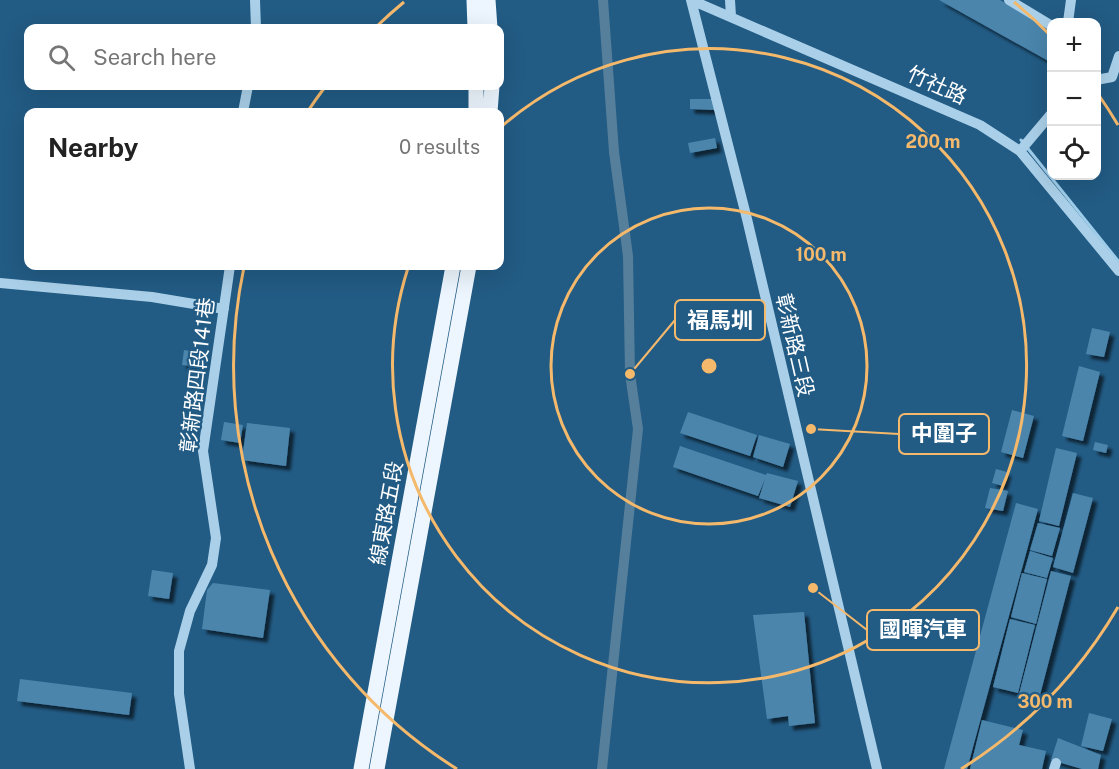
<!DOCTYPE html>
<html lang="en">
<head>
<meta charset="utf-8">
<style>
	:root { --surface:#fff; --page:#f2f2f2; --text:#222; --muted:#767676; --line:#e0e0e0 }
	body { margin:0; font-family:"Public Sans","Noto Sans TC",sans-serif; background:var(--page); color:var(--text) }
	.controls { position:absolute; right:18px; top:18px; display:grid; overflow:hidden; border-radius:12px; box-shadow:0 6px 24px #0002 }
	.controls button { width:54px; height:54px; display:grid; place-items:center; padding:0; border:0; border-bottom:2px solid var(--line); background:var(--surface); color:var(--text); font:30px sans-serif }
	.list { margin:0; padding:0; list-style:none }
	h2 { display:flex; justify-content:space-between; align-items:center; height:78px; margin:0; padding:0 24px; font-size:26px }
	h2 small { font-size:20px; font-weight:400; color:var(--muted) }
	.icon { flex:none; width:33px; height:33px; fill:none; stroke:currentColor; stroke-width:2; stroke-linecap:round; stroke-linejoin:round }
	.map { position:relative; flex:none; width:1119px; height:769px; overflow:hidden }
	.search { position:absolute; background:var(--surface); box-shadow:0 6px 24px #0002; left:24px; top:24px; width:480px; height:66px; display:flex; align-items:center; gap:15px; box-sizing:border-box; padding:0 21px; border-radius:12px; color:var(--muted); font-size:22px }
	.panel { position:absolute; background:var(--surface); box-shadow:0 6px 24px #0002; left:24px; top:108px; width:480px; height:162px; border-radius:12px }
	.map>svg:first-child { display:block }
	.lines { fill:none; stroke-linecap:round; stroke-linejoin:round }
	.stream { stroke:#9ecdea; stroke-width:3 }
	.canal { stroke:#567f9b; stroke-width:10 }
	.building { fill:#4b85ac; filter:url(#shadow) }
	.minor { stroke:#aad0e9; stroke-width:10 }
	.major { stroke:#edf6fe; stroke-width:15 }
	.ring { fill:none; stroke:#f5b96c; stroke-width:3 }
	.labels { text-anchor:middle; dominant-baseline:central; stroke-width:4.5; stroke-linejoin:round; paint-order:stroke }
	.street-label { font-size:21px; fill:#fff; stroke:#225b84 }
	.centre { fill:#f5b96c; stroke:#225b84; stroke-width:3 }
	.ring-label { font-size:18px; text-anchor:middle; font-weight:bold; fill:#f5b96c; stroke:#225b84; stroke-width:4.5; stroke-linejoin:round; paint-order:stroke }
	.leader { fill:none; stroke:#f5b96c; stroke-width:2 }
	.callout-dot { fill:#f5b96c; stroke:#225b84; stroke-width:2 }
	.callout { fill:#225b84; stroke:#f5b96c; stroke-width:2 }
	.callout-label { font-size:22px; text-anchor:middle; font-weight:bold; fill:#fff }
</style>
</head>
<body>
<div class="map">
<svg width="1119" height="769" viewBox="0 0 1119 769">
	<defs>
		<filter id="shadow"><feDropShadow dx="4.5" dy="4.5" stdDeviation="1.5" flood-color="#0009"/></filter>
	</defs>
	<rect width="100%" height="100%" fill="#225b84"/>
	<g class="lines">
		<path class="stream" d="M 1021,140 L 1119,262"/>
		<path class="canal" d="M 602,769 L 638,429 L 630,374 L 628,256 L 614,152 L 603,0"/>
	</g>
	<path class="building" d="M 939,0 L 1000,0 L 1052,30 L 1052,63 Z
		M 690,99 L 714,99 L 714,110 L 690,109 Z
		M 715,138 L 717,148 L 690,153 L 688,143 Z
		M 1092,328 L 1110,332 L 1104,357 L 1086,354 Z
		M 184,350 L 204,353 L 202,367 L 182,365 Z
		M 1079,366 L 1100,372 L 1083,441 L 1062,436 Z
		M 1012,410 L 1034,416 L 1023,458 L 1001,452 Z
		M 688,412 L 757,435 L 750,456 L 680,433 Z
		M 224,422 L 243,425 L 240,443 L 221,440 Z
		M 247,423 L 290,428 L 286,466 L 242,460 Z
		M 759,435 L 790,444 L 783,467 L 753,457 Z
		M 1095,442 L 1108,445 L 1106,453 L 1093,450 Z
		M 680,446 L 766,475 L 767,473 L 798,481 L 790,507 L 759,498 L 765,479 L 758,496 L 673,467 Z
		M 1056,448 L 1077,453 L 1059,526 L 1039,521 Z
		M 996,469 L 1007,472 L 1003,486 L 992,483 Z
		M 990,488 L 1008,491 L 1003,511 L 985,508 Z
		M 1073,493 L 1093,498 L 1073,573 L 1053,567 Z
		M 1016,503 L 1038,509 L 1027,550 L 1024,549 L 1027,550 L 967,769 L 944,769 Z
		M 1038,523 L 1060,528 L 1052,556 L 1030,550 Z
		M 1030,551 L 1053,558 L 1047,578 L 1024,572 Z
		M 152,570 L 173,573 L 169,599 L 148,596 Z
		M 1051,571 L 1071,576 L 1039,699 L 1019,694 Z
		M 1022,573 L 1047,579 L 1036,624 L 1011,617 Z
		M 213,583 L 270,590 L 263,638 L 202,629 L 207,590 Z
		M 804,612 L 815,723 L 789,726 L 788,716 L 767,719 L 753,615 Z
		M 1010,619 L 1035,625 L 1018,693 L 993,687 Z
		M 20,679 L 132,693 L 129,715 L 17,701 Z
		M 1089,713 L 1112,719 L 1103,751 L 1081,746 Z
		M 982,720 L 1023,730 L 1019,745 L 1046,751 L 1042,769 L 970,769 Z
		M 1058,738 L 1101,755 L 1098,769 L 1082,769 L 1051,760 Z"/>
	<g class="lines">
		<path class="minor" d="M 255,0 L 256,28
			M 691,0 L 747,219 L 877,769
			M 691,0 L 980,125 L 1020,151 L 1119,271
			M 730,0 L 731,16
			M 1009,0 L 1052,26
			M 1068,22 L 1071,0
			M 1096,80 L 1112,77 L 1119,56
			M 243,112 L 248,86
			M 1020,151 L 1052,113
			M 0,283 L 152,297 L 224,309
			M 190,769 L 179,694 L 179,651 L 190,611 L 212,565 L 216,538 L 203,451 L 230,266
			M 1054,769 L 1056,763"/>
		<path class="major" d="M 474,0 L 475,28
			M 488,0 L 490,28
			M 476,112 L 476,86
			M 490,112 L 492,86
			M 361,769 L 453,266
			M 377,769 L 469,266"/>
	</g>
	<g class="ring">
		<circle cx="709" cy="366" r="158"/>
		<path d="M501 127A317 317 0 1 1 408 268"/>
		<path d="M1118 607A475 475 0 0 1 961 769M457 769A475 475 0 0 1 244 267M308 111A475 475 0 0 1 325 87M376 27A475 475 0 0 1 404 2M1014 2A475 475 0 0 1 1051 36M1098 94A475 475 0 0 1 1118 125"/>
	</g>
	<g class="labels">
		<g class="street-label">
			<text transform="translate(937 85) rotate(24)">竹社路</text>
			<text transform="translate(795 345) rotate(77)">彰新路三段</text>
			<text transform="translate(197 375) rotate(-83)">彰新路四段141巷</text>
			<text transform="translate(386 513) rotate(-80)">線東路五段</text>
		</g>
	</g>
	<circle cx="709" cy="366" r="9" class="centre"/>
	<g class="ring-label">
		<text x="933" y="148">200 m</text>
		<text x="821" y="261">100 m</text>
		<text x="1045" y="708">300 m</text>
	</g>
	<path class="leader" d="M630 374L675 320M811 429L899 434M813 588L867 630"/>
	<g class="callout-dot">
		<circle cx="630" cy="374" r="6"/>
		<circle cx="811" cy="429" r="6"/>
		<circle cx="813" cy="588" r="6"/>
	</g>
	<g class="callout">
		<rect x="675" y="300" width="90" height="40" rx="6"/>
		<rect x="899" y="414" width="90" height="40" rx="6"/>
		<rect x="867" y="610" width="112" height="40" rx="6"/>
	</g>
	<g class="callout-label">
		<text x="720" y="328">福馬圳</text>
		<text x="944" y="441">中圍子</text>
		<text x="923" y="637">國暉汽車</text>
	</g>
</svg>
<div class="controls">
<button>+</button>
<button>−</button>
<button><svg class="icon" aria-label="locate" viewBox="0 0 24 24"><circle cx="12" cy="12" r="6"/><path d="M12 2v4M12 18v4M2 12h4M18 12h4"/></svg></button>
</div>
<div class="search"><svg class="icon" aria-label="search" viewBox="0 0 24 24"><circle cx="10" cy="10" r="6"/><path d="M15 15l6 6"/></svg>Search here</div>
<section class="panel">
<h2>Nearby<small>0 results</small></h2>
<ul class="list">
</ul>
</section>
</div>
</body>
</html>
